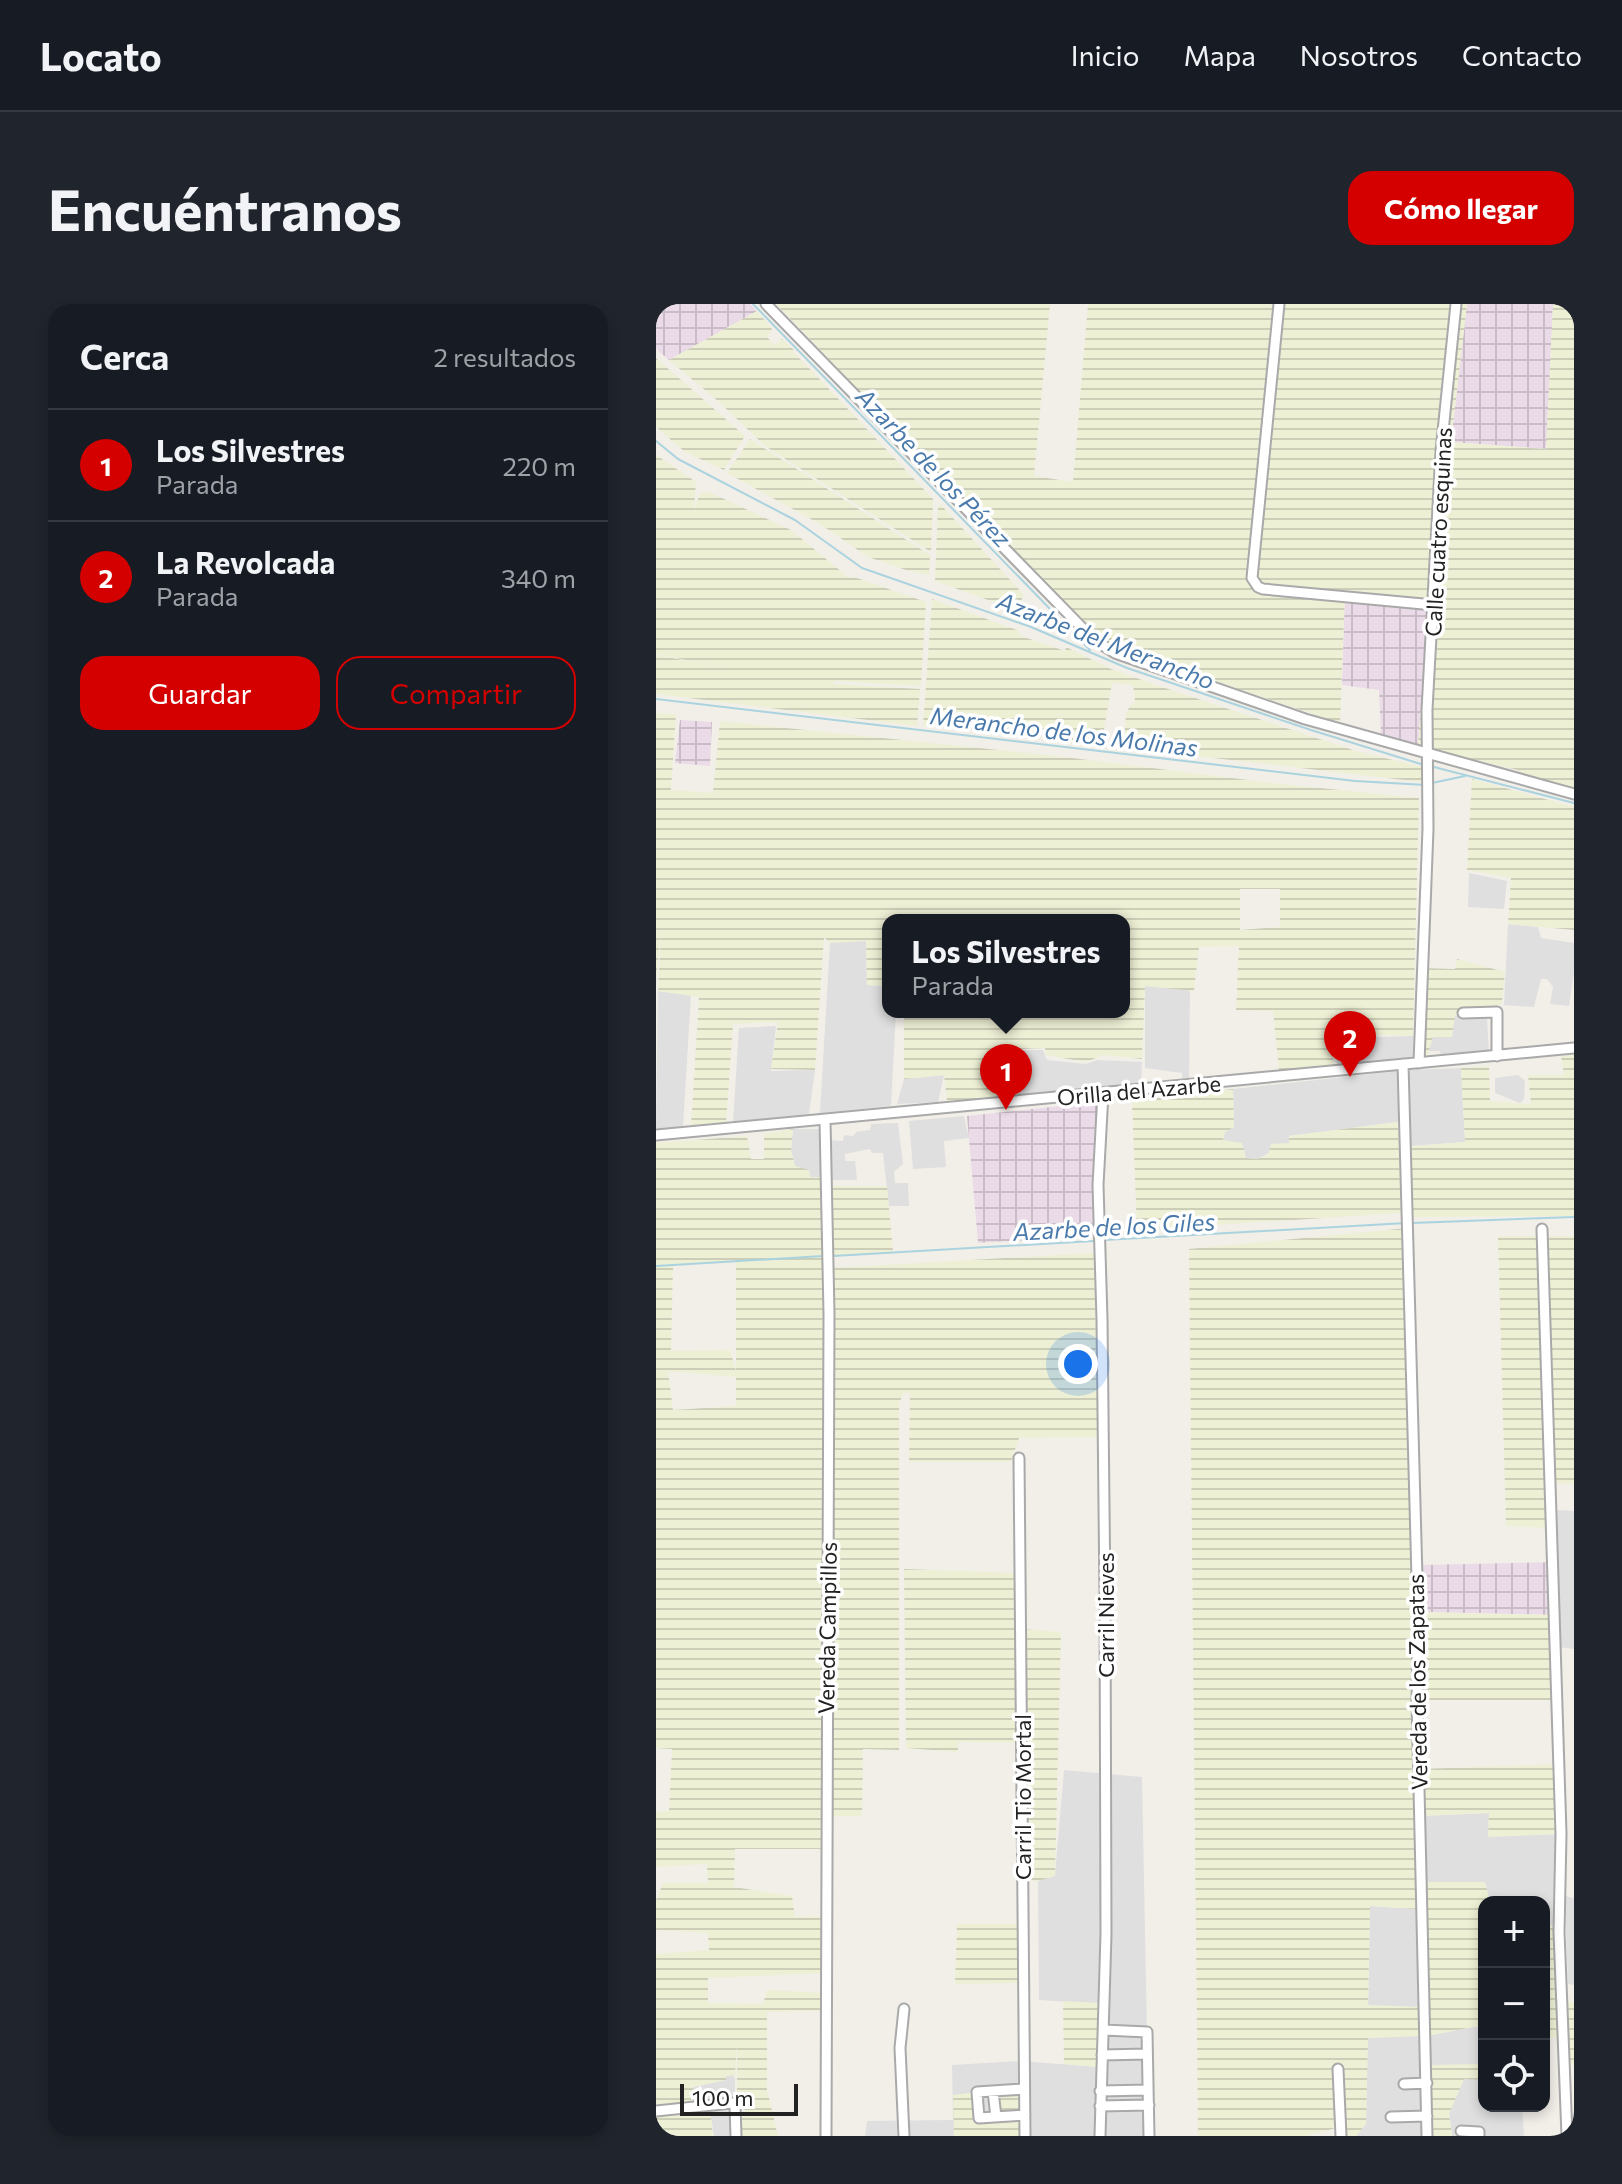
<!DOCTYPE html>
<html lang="es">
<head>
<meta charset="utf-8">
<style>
	:root { --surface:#171b24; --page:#20242c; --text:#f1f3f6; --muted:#9ea1a6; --line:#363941; --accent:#d40000 }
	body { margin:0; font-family:Commissioner,sans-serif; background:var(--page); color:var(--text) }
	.controls { position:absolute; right:24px; bottom:24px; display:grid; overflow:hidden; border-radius:16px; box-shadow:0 4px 12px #0003 }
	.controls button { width:72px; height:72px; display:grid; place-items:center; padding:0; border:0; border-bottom:2px solid var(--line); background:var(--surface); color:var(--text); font:40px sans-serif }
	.scale { position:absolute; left:24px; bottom:20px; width:118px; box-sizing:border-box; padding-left:8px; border:4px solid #222; border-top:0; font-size:22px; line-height:28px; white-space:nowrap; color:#222; -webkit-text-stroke:6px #fff; paint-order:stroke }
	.you { position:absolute; left:422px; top:1060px; width:28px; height:28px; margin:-20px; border:6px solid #fff; border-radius:50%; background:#1a73e8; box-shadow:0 0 0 12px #1a73e833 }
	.badge { display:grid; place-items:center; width:52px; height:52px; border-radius:50%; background:var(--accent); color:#fff; font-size:26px; font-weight:700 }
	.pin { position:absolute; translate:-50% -66px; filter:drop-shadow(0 2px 4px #0008) }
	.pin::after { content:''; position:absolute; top:42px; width:28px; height:24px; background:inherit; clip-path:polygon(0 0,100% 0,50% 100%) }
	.popup { position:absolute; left:226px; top:610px; width:248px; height:104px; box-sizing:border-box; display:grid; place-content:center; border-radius:16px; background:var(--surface); filter:drop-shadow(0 2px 6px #0005); font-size:26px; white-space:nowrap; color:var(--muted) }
	.popup b { font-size:30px; color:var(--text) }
	.popup::after { content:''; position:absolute; left:50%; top:100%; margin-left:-16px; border:16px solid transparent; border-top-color:var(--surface) }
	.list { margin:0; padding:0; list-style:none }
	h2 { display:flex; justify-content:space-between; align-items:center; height:104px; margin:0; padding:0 32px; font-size:34px }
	h2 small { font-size:26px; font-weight:400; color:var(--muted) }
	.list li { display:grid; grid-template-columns:52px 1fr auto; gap:24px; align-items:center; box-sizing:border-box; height:112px; padding:0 32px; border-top:2px solid var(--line) }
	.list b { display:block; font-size:30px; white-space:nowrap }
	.list p { margin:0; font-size:26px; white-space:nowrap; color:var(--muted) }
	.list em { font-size:26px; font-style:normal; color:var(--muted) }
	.actions { display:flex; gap:16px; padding:24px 32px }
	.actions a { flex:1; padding:18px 0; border:2px solid var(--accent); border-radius:24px; text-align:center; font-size:28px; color:var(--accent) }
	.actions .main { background:var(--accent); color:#fff }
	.icon { flex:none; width:44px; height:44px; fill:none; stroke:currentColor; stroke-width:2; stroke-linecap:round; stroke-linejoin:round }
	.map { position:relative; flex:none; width:918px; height:1832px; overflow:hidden; border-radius:24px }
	header { display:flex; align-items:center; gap:48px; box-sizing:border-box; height:112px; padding:0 40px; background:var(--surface); border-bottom:2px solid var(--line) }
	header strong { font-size:38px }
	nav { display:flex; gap:44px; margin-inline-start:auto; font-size:28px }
	.intro { display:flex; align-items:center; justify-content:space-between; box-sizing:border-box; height:192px; padding:0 48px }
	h1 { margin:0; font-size:56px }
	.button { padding:20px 36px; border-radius:24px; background:var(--accent); color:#fff; font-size:28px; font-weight:700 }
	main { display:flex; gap:48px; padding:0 48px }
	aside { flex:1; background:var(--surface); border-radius:24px; box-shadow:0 4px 12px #0003 }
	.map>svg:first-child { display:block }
	.residential { fill:#e0dfdf }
	.industrial { fill:url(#industrial-grid) }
	.farmland { fill:url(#farmland-rules); fill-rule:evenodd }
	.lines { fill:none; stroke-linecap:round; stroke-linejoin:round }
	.stream { stroke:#aad3df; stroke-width:2 }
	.minor-casing { stroke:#a9a9a9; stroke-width:13 }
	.minor { stroke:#fff; stroke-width:9 }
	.labels { text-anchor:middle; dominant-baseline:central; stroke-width:7; stroke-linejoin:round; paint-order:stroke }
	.street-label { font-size:22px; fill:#222; stroke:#fff }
	.water-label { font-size:24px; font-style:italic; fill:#4a7aab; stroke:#fff }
</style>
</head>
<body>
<header>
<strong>Locato</strong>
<nav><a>Inicio</a><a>Mapa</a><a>Nosotros</a><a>Contacto</a></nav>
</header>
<div class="intro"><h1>Encuéntranos</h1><a class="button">Cómo llegar</a></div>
<main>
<aside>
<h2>Cerca<small>2 resultados</small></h2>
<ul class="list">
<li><span class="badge">1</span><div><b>Los Silvestres</b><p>Parada</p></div><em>220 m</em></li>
<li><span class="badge">2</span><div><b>La Revolcada</b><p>Parada</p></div><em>340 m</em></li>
</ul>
<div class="actions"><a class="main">Guardar</a><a>Compartir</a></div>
</aside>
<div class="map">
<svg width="918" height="1832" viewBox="0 0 918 1832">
	<defs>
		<pattern id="industrial-grid" width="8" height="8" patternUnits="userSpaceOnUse" patternTransform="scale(2)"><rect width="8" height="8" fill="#ebdbe8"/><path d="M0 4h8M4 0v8" fill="none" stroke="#c9bcc7"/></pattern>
		<pattern id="farmland-rules" width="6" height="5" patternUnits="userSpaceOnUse" patternTransform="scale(2)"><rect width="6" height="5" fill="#eef0d5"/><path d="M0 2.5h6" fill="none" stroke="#ccceb7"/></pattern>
	</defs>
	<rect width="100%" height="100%" fill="#f2efe9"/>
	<path class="residential" d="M 813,569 L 851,577 L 848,605 L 812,603 Z
		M 852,620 L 882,623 L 885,634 L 918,639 L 918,668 L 913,702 L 894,700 L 897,683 L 891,675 L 885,675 L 878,703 L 848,701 Z
		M 210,636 L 211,681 L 232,682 L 232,708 L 240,708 L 235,802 L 164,809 L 174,639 Z
		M 489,681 L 534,686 L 533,774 L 526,774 L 526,769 L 489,764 Z
		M 2,687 L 35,691 L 27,823 L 0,825 Z
		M 798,712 L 831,713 L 833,749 L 785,752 L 784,747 L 773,747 L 776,733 L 784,732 Z
		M 120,722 L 115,767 L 159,766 L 153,810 L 77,818 L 83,724 Z
		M 757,732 L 758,755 L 681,762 L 681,737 L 684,734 Z
		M 342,746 L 387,746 L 391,756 L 430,760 L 441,756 L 486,758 L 485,782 L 340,793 Z
		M 805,764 L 809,838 L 754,842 L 753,766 Z
		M 744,767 L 742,818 L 633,832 L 633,839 L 601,855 L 590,854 L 567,836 L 569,828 L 578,823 L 577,785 Z
		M 288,771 L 282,798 L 241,800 L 248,775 Z
		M 862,771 L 869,777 L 868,795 L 864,799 L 839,789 L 839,774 Z
		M 308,812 L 313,834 L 288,837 L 290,863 L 257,865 L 253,817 Z
		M 242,819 L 247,860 L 238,868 L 239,879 L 252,879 L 253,902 L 233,902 L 227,849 L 216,849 L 214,845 L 189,850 L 189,857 L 199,857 L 201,876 L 176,876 L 172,836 L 187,837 L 188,831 L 197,832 L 200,828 L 214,826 L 215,820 Z
		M 137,825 L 165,825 L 167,873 L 154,873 L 139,862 L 135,846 Z
		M 901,1206 L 918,1207 L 918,1345 L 902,1343 Z
		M 408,1466 L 486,1473 L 493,1832 L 209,1832 L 211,1817 L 297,1816 L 296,1761 L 364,1757 L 443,1763 L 444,1700 L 383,1696 L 382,1577 L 399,1571 Z
		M 833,1509 L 832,1532 L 905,1530 L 904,1621 L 888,1621 L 888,1598 L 834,1598 L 829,1578 L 766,1578 L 764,1512 Z
		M 909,1592 L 918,1594 L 918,1681 L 912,1680 Z
		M 714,1602 L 761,1605 L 771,1732 L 828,1721 L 828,1761 L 770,1761 L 771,1832 L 700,1832 L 710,1820 Z
		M 77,1771 L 79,1774 L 78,1832 L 58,1832 L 55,1813 L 50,1812 L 45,1804 L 36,1802 L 37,1783 L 70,1776 L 70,1772 Z
		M 808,1774 L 828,1776 L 828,1802 L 866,1802 L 868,1832 L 796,1832 L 793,1808 Z"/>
	<path class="industrial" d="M 0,0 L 94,0 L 101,7 L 13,56 L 0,45 Z
		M 811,0 L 897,0 L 891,145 L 795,138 Z
		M 689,287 L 774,295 L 762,443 L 725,430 L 723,386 L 686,381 Z
		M 24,416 L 56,418 L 54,462 L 19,459 Z
		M 442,798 L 437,932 L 322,939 L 311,812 Z
		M 902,1258 L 902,1311 L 764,1308 L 764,1261 Z"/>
	<path class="farmland" d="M 120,0 L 394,0 L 378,172 L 417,178 L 432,0 L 811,0 L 795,138 L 890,145 L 897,0 L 918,0 L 918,484 L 862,468 L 862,466 L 762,443 L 773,295 L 689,287 L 684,419 L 462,345 L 439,331 L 408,300 Z
		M 101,7 L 116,25 L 111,33 L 119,41 L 126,35 L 138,46 L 133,50 L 137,48 L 157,68 L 277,195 L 275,248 L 109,142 L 62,97 L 13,56 Z
		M 0,54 L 89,132 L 68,166 L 29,148 L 0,123 Z
		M 94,135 L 274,251 L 273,271 L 253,267 L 212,253 L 164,220 L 71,169 Z
		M 0,151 L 40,178 L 38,206 L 44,189 L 53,188 L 135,226 L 192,273 L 198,273 L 270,298 L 265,382 L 178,377 L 178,380 L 264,385 L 261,422 L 0,390 L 0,351 L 65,363 L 0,350 Z
		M 285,201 L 368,291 L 360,306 L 279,277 L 282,202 Z
		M 276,295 L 361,326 L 365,332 L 409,347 L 410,343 L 455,365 L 503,382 L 703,448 L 767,463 L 766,478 L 453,442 L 455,436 L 468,437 L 470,408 L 479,397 L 477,381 L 456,379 L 445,443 L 402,437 L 402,431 L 267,422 Z
		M 0,409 L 20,410 L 15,486 L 57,489 L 64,417 L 400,452 L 625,480 L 763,494 L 757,732 L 677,729 L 677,767 L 623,766 L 617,707 L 580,706 L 583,642 L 543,643 L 538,687 L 489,682 L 486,755 L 447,751 L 430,758 L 390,751 L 389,744 L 342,746 L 340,793 L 291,798 L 288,771 L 248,775 L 248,708 L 468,708 L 468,616 L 232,616 L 232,682 L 211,681 L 210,637 L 174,639 L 168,633 L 159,766 L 115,765 L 122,718 L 77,720 L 70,820 L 35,822 L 43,693 L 2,687 L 5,626 L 0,680 ZM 584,585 L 624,585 L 624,623 L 584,626 Z
		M 816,475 L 918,503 L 918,626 L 852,620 L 855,574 L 811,566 Z
		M 801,655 L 849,668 L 846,699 L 831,709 L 807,709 L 799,712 L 796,733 L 777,733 L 771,753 L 763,753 L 765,664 L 799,665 Z
		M 918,751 L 918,912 L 757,913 L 749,843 L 809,838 L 805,764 L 833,762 L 834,797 L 875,800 L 872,771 L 908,771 L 905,752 Z
		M 577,785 L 578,823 L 569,828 L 567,836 L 586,839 L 590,854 L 601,855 L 612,851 L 615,840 L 633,839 L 633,832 L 742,818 L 745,909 L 481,926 L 476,797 Z
		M 137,825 L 135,846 L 139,862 L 153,866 L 154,873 L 170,873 L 170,882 L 231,882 L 237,948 L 172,953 L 176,964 L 438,949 L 442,1133 L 363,1134 L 355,1158 L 253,1158 L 254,1089 L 248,1089 L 243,1099 L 243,1446 L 207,1445 L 206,1512 L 171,1512 L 170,1545 L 79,1545 L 78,1583 L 136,1592 L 139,1613 L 170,1612 L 170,1669 L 52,1674 L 52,1699 L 107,1700 L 111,1686 L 170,1689 L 170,1707 L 111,1708 L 111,1786 L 122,1832 L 80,1832 L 79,1813 L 93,1812 L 81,1794 L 81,1739 L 79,1774 L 77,1771 L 70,1772 L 70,1776 L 37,1783 L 36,1802 L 46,1804 L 50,1812 L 55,1812 L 57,1832 L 0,1832 L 0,1650 L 53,1646 L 52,1629 L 0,1626 L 0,1596 L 7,1579 L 52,1579 L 51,1560 L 0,1563 L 0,1508 L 13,1507 L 16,1445 L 0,1444 L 0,839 L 91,832 L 95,855 L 108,855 L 108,830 ZM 80,958 L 80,1067 L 74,1046 L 15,1047 L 17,962 ZM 12,1067 L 80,1073 L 80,1102 L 17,1106 Z
		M 752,924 L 761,1605 L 714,1602 L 712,1701 L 769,1703 L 766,1578 L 829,1578 L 834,1598 L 828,1598 L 828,1721 L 770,1732 L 712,1734 L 710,1820 L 700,1832 L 686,1832 L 680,1824 L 650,1832 L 542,1832 L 533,945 Z
		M 842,932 L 918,932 L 918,1180 L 891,1179 L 893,1224 L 850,1222 Z
		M 248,1265 L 364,1269 L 365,1325 L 405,1328 L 399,1572 L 382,1577 L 367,1576 L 365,1439 L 302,1438 L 302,1448 L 250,1444 Z
		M 764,1308 L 897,1311 L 900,1396 L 767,1396 Z
		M 902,1460 L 905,1530 L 832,1533 L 833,1509 L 764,1512 L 763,1465 Z
		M 301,1620 L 367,1620 L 367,1679 L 299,1680 Z
		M 888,1621 L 904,1621 L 907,1697 L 918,1698 L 918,1761 L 908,1760 L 907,1733 L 888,1734 Z
		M 407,1697 L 444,1699 L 443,1763 L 408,1760 Z
		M 828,1760 L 828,1776 L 808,1775 L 793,1810 L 796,1832 L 774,1832 L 770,1761 Z
		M 368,1787 L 369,1832 L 298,1832 L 297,1791 L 321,1788 L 323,1814 L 340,1813 L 338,1788 Z"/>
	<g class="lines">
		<path class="stream" d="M 97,0 L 434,346
			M 0,137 L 22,155 L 139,216 L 206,264 L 375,323 L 471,364 L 655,426 L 768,461
			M 0,395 L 699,477 L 770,481
			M 774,462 L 918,499
			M 776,479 L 809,472
			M 756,919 L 918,913
			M 448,936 L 750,919
			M 177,952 L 438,937
			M 0,962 L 167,952"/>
		<g class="minor-casing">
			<path id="minor" d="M 110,0 L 437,335 L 459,349 L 649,415 L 918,490
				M 623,0 L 596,274 L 602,283 L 607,285 L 778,301
				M 807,709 L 841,708 L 841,752
				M 763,759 L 772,525 L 771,406 L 785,147 L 800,0
				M 747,760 L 762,1311 L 761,1398 L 771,1832
				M 169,816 L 173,1010 L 170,1832
				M 0,831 L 918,744
				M 886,925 L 905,1530 L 903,1628 L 911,1832
				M 363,1154 L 369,1832
				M 248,1705 L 244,1744 L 248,1832
				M 448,1726 L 491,1728 L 493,1832
				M 446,1751 L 491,1750
				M 682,1765 L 685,1832
				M 748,1780 L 771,1779
				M 368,1785 L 321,1788 L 323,1814 L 369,1811
				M 337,1787 L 340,1813
				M 444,1787 L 492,1786
				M 444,1802 L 493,1801
				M 0,1807 L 76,1799 L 79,1802 L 80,1832
				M 735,1813 L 771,1812
				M 805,1827 L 823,1828 L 823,1832
				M 444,1832 L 450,1630 L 449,1294 L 446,1015 L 442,881 L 447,789"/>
		</g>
		<use href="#minor" class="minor"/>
	</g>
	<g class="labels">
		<g class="street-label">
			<text transform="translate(782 228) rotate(-87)">Calle cuatro esquinas</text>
			<text transform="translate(483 786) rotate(-5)">Orilla del Azarbe</text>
			<text transform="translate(449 1311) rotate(-90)">Carril Nieves</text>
			<text transform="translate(171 1324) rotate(-89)">Vereda Campillos</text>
			<text transform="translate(761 1378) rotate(-91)">Vereda de los Zapatas</text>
			<text transform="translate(366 1493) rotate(-90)">Carril Tio Mortal</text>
		</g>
		<g class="water-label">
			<text transform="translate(278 163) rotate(46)">Azarbe de los Pérez</text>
			<text transform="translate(450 336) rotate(21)">Azarbe del Merancho</text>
			<text transform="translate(408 427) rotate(7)">Merancho de los Molinas</text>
			<text transform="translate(458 922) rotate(-3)">Azarbe de los Giles</text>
		</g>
	</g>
</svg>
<div class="controls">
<button>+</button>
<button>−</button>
<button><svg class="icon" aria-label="locate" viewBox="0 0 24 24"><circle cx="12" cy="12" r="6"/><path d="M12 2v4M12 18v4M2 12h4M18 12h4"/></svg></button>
</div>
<div class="scale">100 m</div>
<div class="you"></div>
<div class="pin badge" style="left:350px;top:806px">1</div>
<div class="popup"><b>Los Silvestres</b>Parada</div>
<div class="pin badge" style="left:694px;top:773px">2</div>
</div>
</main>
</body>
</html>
